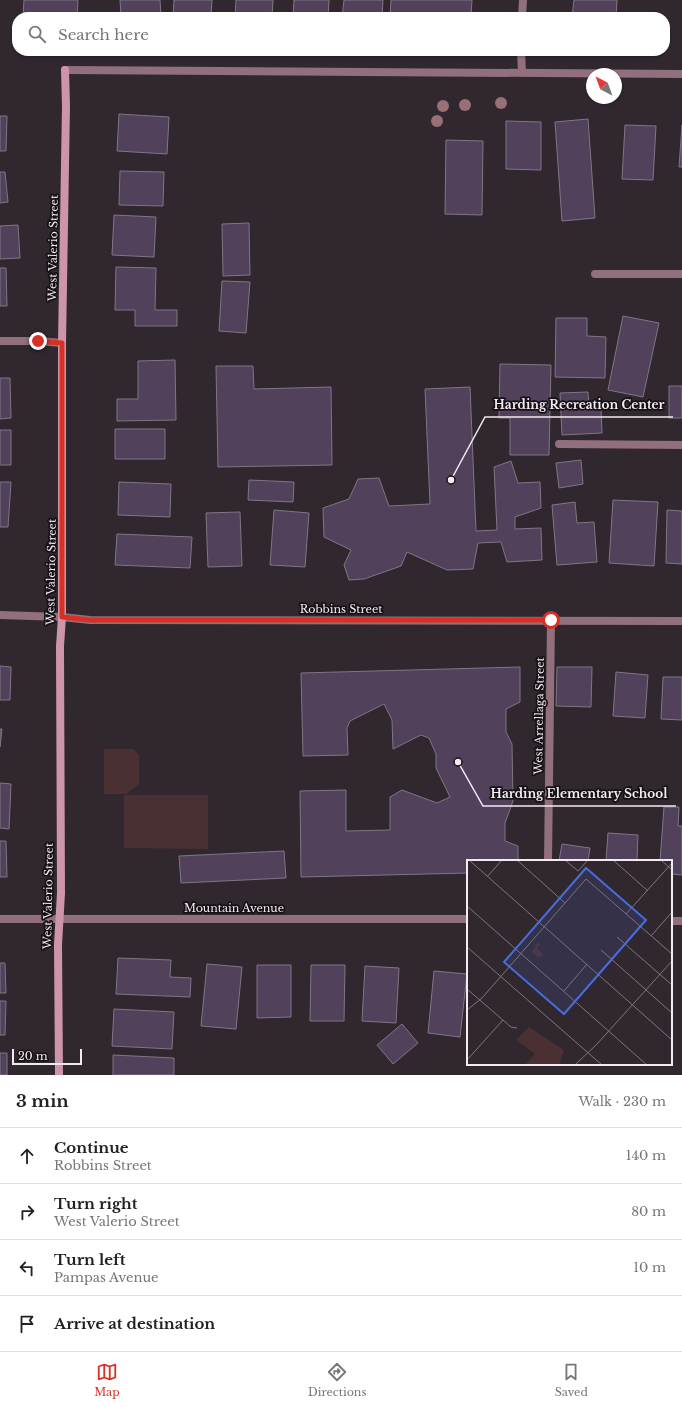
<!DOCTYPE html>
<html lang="en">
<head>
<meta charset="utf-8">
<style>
	:root { --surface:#fff; --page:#f6f6f6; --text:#222; --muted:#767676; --line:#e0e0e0; --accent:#d93025 }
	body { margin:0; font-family:"Libre Baskerville",serif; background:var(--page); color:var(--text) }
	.compass { position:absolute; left:586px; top:68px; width:36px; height:36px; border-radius:50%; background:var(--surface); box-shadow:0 1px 3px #0004; rotate:319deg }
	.scale { position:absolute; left:12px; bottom:10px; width:70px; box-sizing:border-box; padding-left:4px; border:2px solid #f2ebf1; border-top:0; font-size:11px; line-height:14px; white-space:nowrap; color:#f2ebf1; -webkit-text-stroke:3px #161115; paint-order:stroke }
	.stop { position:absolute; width:12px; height:12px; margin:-9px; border:3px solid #d93025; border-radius:50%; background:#fff }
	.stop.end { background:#d93025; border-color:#fff; box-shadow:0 1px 4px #0008 }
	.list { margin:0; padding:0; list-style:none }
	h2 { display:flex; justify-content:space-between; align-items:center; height:52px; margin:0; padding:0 16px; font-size:17px }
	h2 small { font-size:13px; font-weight:400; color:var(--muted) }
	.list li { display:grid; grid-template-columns:26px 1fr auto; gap:12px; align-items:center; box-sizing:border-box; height:56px; padding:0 16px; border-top:1px solid var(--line) }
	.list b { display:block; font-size:15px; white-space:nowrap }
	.list p { margin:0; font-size:13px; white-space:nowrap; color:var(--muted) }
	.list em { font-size:13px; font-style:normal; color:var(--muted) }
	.icon { flex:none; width:22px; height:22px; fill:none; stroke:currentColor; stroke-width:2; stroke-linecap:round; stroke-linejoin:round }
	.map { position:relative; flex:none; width:682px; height:1075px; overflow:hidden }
	.search { position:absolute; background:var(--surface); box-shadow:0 1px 3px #0004; left:12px; right:12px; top:12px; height:44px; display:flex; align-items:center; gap:10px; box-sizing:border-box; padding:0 14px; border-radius:16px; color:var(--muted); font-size:15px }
	.sheet { height:276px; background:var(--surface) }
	nav { display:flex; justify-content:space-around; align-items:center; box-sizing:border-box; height:56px; border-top:1px solid var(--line); background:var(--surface); font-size:11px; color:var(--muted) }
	nav a { display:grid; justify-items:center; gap:2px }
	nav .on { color:var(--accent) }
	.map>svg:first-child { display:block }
	.green { fill:#4a3032 }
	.building { fill:#51415b; stroke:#7f7784 }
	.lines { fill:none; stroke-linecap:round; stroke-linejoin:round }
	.lane { stroke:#916f7c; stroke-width:8 }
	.street { stroke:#916f7c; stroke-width:8 }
	.secondary { stroke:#cc95aa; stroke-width:8 }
	.tree { fill:#987076 }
	.route { stroke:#d93025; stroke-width:5 }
	.labels { text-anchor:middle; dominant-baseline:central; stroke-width:3.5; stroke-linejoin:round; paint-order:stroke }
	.street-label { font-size:11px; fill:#f2ebf1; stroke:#161115 }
	.inset-road { fill:none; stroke:#7e757d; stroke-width:1 }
	.view { fill:#486ddd; fill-opacity:0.15; stroke:#486ddd; stroke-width:2 }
	.inset-edge { fill:none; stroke:#f2ebf1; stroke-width:2 }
	.leader { fill:none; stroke:#f2ebf1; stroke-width:1.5 }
	.callout-dot { fill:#f2ebf1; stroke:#161115; stroke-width:1.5 }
	.callout-label { font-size:12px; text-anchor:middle; font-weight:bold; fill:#f2ebf1; stroke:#161115; stroke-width:3.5; stroke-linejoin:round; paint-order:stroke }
</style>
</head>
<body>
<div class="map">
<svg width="682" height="1075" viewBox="0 0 682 1075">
	<rect width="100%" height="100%" fill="#31272f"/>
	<path class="green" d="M 104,749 L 133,749 L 139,755 L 139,784 L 127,794 L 104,794 Z
		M 124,795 L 208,795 L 208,849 L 124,848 Z"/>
	<path class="building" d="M 24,0 L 78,0 L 77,17 L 23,17 Z
		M 120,0 L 160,0 L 161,17 L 121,17 Z
		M 174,0 L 212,0 L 211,17 L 173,17 Z
		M 236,0 L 273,0 L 272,17 L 235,17 Z
		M 294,0 L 329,0 L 328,17 L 293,17 Z
		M 344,0 L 383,0 L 382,17 L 342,17 Z
		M 391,0 L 472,0 L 471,17 L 390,17 Z
		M 574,0 L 617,0 L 616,17 L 572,17 Z
		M 119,114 L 169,117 L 167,154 L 117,151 Z
		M 0,116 L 7,116 L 6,151 L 0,151 Z
		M 588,119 L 595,218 L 562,221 L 555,122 Z
		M 506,121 L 541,122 L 541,170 L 506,169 Z
		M 625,125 L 656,126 L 653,180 L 622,179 Z
		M 682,125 L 682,167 L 679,167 Z
		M 446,140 L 483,141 L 482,215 L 445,214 Z
		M 120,171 L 164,172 L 163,206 L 119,205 Z
		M 0,172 L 5,172 L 8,202 L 0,203 Z
		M 114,215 L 156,217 L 154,257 L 112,255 Z
		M 249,223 L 250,275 L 223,276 L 222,224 Z
		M 18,225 L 20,258 L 0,259 L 0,226 Z
		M 116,267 L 156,268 L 155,310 L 177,310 L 177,326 L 135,326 L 135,310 L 115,310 Z
		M 0,268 L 6,268 L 7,306 L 0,306 Z
		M 222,281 L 250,282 L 246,333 L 219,331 Z
		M 623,316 L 659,323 L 643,397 L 608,390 Z
		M 556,318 L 587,318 L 587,336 L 606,337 L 605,378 L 555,377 Z
		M 175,360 L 176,420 L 117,421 L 117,399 L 138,399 L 138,361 Z
		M 500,364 L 551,365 L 549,455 L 510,455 L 510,418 L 499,418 Z
		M 216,366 L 253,366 L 254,389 L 331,387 L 332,465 L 218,467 Z
		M 0,378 L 10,378 L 11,418 L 0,419 Z
		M 669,386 L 682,386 L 682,418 L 669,418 Z
		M 470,387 L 476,531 L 497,530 L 494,467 L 511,461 L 518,483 L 540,482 L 541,508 L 515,517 L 515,529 L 541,528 L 542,560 L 507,562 L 501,542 L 478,543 L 473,569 L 447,570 L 407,552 L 401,566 L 364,579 L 349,580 L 344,565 L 351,550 L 324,537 L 323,508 L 349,499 L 358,479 L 379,478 L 389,506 L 430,504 L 425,389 Z
		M 588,392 L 589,408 L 601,408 L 602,433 L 562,435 L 560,393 Z
		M 115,429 L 165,429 L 165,459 L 115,459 Z
		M 0,430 L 11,430 L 11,465 L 0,465 Z
		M 581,460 L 583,484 L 559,488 L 556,463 Z
		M 249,480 L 294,482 L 293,502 L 248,500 Z
		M 0,482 L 11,482 L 8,527 L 0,527 Z
		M 119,482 L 171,484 L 170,517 L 118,515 Z
		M 613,500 L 658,502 L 654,566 L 609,563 Z
		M 575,502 L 577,523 L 594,522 L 597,562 L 557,565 L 552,505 Z
		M 274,510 L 309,513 L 305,567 L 270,565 Z
		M 667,510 L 682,511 L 682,564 L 666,563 Z
		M 240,512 L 242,566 L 208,567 L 206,513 Z
		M 117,534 L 192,537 L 190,568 L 115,565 Z
		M 0,666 L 11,667 L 10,700 L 0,700 Z
		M 520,667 L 520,702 L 506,709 L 506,732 L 512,744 L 513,801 L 505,823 L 505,841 L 518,846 L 518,861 L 468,861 L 468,873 L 301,877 L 300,791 L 346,790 L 346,831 L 390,830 L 390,797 L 402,790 L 437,803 L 450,797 L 436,768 L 436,754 L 429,738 L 421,735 L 393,749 L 392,720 L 384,704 L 350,721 L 347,728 L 348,755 L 303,756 L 301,673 Z
		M 557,667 L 592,667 L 591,707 L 556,706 Z
		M 616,672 L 648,675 L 645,718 L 613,716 Z
		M 663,677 L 682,677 L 682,720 L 661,719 Z
		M 0,729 L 2,729 L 0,747 Z
		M 0,783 L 11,784 L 9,829 L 0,828 Z
		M 664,807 L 679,807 L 678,826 L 682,826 L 682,875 L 671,874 L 671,861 L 660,861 Z
		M 608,833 L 638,835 L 637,861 L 606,861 Z
		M 0,841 L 6,841 L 7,877 L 0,877 Z
		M 562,844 L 590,848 L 588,861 L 559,861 Z
		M 284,851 L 286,878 L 181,883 L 179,856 Z
		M 118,958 L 171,960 L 170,977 L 191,978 L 190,997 L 116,994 Z
		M 0,963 L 5,963 L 6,993 L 0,993 Z
		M 207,964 L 242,967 L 236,1029 L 201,1026 Z
		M 257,965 L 291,965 L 291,1017 L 257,1018 Z
		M 311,965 L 345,965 L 344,1021 L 310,1021 Z
		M 365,966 L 399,968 L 396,1023 L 362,1021 Z
		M 434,971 L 467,974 L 460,1037 L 428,1033 Z
		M 0,1001 L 6,1001 L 5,1035 L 0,1035 Z
		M 114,1009 L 174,1012 L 172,1049 L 112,1046 Z
		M 402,1024 L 418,1043 L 393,1064 L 377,1045 Z
		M 0,1053 L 7,1053 L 7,1075 L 0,1075 Z
		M 113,1055 L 174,1058 L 174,1075 L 113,1075 Z"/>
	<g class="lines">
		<path class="lane" d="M 559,444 L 682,445"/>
		<path class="street" d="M 522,17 L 523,0
			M 521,51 L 522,73
			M 65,70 L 682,74
			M 595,274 L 682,274
			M 0,341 L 38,341 L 62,343
			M 0,615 L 62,617 L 90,620 L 682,621
			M 548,861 L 551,620
			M 0,919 L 468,919
			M 671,921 L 682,921"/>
		<path class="secondary" d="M 59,1075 L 58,945 L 61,893 L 60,646 L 62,617 L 62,343 L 66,106 L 65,70"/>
	</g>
	<g class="tree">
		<circle cx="501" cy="103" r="6"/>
		<circle cx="465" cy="105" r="6"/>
		<circle cx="443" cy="106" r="6"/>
		<circle cx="437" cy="121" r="6"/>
	</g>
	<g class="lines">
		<path class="route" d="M 38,341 L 62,343 L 62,617 L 90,620 L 551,620"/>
	</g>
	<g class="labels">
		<g class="street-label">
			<text transform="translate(53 248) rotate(-89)">West Valerio Street</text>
			<text transform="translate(51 572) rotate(-89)">West Valerio Street</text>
			<text x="341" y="609">Robbins Street</text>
			<text transform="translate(539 716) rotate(-89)">West Arrellaga Street</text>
			<text transform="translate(48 896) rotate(-89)">West Valerio Street</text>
			<text x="234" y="908">Mountain Avenue</text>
		</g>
	</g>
	<g transform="translate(467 860)">
		<rect width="205" height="205" fill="#31272f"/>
		<path d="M 71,82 L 73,85 L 70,88 L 76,94 L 72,98 L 65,92 ZM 62,167 L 97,190 L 92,205 L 58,205 L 68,194 L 49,180 Z" fill="#4a3032"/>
		<path class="inset-road" d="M 2,0 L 205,180M 50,0 L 98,43M 98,0 L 111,11 L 121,0M 146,0 L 181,31M 194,0 L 205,10M 20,17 L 35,0M 0,46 L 180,205M 159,54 L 205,3M 184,76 L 205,52M 150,77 L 205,125M 0,87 L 135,205M 134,90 L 205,153M 0,129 L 44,167 L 50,168M 97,131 L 120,104M 0,150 L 15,138 L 119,19 L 205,94M 0,200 L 36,160M 108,205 L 130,184 L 205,101"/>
		<path class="view" d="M 119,8 L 179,60 L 97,154 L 37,102 Z"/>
		<rect width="205" height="205" class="inset-edge"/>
	</g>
	<path class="leader" d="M451 480L485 417H673M458 762L483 806H676"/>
	<g class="callout-dot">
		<circle cx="451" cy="480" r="4"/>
		<circle cx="458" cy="762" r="4"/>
	</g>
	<g class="callout-label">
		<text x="579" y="409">Harding Recreation Center</text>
		<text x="579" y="798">Harding Elementary School</text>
	</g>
</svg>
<svg class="compass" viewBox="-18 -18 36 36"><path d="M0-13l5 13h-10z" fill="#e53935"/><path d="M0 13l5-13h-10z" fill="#767676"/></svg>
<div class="scale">20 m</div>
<div class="stop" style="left:551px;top:620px"></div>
<div class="stop end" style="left:38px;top:341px"></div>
<div class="search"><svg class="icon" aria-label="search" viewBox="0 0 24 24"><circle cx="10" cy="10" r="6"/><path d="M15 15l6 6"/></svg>Search here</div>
</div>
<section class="sheet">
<h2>3 min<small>Walk · 230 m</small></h2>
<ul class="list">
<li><svg class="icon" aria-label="ahead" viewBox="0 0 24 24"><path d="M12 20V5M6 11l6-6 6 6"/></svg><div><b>Continue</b><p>Robbins Street</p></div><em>140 m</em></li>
<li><svg class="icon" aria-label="right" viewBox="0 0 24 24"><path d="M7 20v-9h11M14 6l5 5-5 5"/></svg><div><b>Turn right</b><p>West Valerio Street</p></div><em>80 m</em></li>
<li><svg class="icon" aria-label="left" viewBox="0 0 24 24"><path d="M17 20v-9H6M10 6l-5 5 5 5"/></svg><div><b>Turn left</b><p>Pampas Avenue</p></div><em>10 m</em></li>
<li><svg class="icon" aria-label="arrive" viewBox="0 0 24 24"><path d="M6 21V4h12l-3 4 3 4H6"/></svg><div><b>Arrive at destination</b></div></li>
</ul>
</section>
<nav>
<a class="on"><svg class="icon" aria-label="map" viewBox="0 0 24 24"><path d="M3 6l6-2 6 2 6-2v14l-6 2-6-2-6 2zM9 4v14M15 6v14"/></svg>Map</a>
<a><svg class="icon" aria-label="directions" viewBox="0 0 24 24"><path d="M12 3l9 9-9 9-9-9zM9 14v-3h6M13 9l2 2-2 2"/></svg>Directions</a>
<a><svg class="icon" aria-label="saved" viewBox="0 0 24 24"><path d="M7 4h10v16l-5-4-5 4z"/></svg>Saved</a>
</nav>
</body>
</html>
